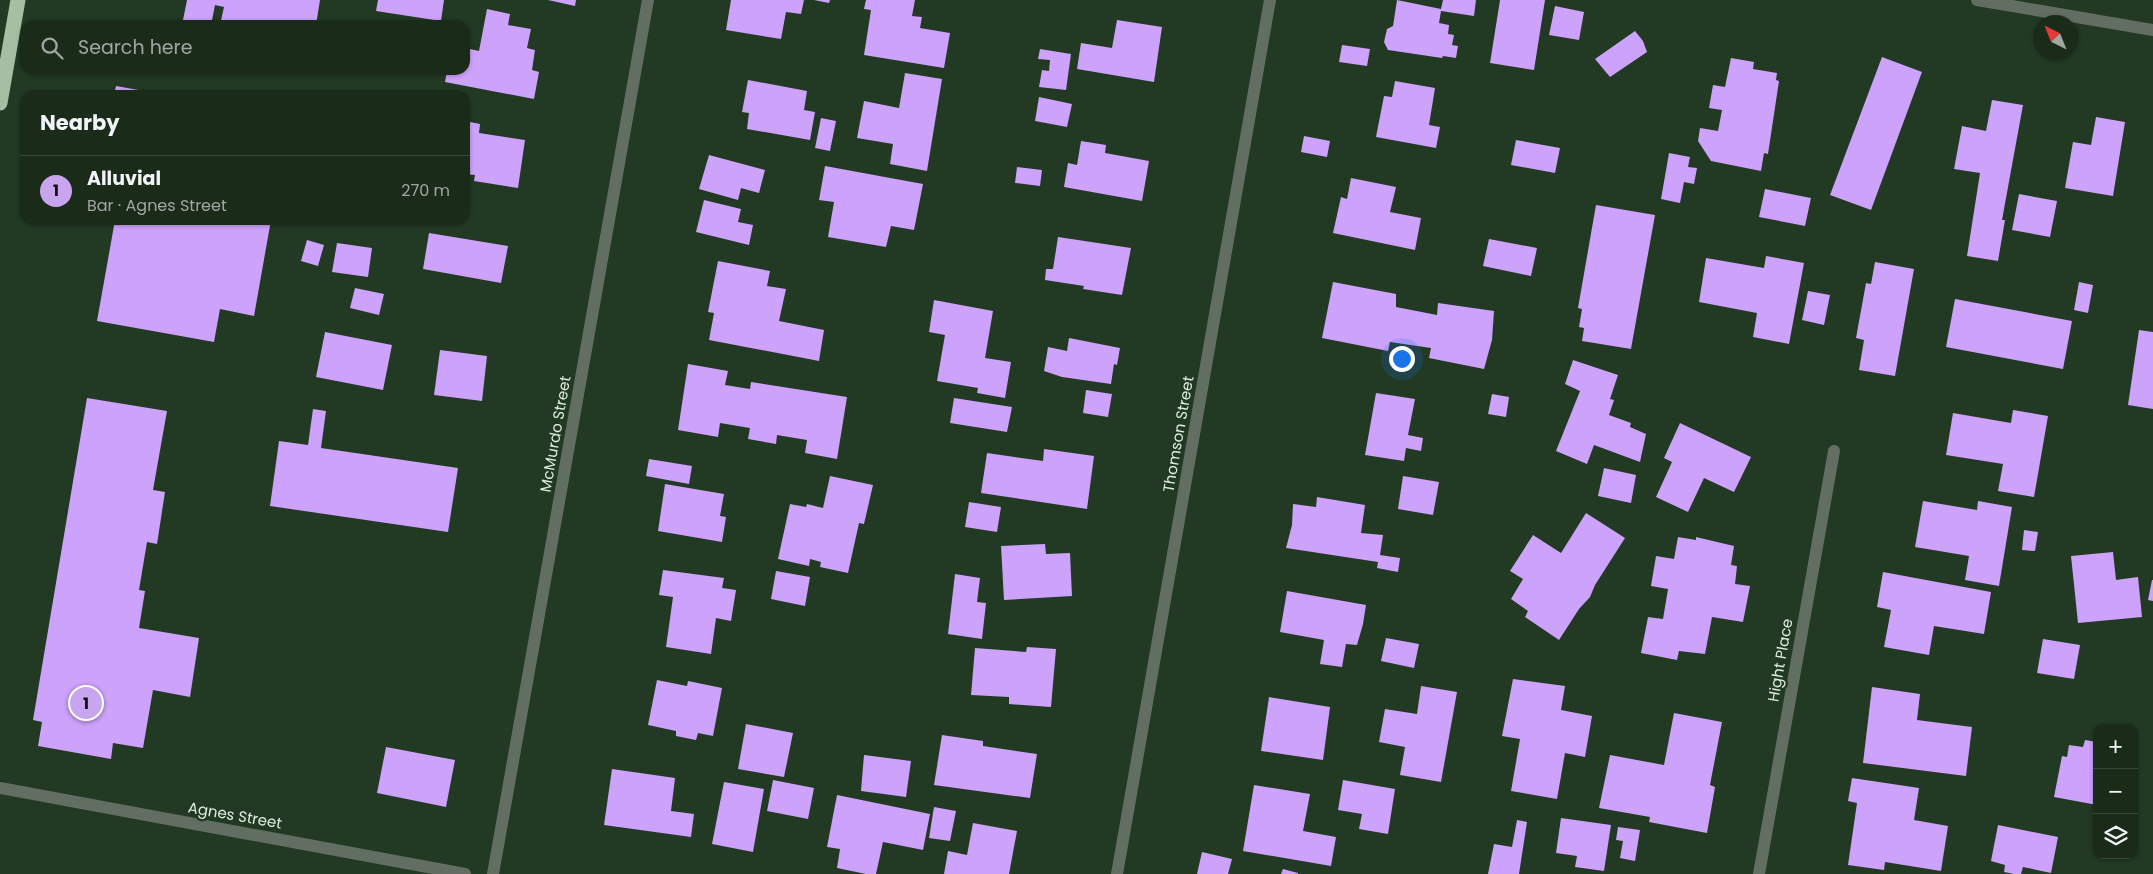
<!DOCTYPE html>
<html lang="en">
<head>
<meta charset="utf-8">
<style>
	:root { --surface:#1a2b1a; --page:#233323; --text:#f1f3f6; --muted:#9fa7a2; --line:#384739; --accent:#c8a5ee }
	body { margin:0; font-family:Poppins,sans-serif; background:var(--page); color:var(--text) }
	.controls { position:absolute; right:15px; bottom:15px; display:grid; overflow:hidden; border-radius:10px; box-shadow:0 1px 4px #0004 }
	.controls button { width:45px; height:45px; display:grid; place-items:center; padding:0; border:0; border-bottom:1px solid var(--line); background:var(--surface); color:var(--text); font:25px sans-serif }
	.compass { position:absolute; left:2033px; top:15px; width:45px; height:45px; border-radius:50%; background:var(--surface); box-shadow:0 1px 4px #0004; rotate:317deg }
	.you { position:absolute; left:1401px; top:358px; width:18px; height:18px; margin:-12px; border:4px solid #fff; border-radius:50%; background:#1a73e8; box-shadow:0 0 0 8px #1a73e833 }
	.badge { display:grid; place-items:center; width:32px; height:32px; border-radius:50%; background:var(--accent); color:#111; font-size:16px; font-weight:700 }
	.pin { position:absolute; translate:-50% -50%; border:2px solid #fff; box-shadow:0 1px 5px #0006 }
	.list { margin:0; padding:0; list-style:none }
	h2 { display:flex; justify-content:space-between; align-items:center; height:65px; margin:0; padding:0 20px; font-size:21px }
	h2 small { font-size:16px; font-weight:400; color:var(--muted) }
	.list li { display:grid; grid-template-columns:32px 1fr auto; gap:15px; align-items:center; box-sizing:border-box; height:70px; padding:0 20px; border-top:1px solid var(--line) }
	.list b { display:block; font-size:19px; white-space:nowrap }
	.list p { margin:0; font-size:16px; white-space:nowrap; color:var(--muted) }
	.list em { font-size:16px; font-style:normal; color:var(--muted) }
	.icon { flex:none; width:28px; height:28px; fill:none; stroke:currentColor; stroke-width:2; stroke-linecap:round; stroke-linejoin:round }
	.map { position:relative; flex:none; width:2153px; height:874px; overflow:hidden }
	.search { position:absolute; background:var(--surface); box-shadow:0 1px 4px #0004; left:20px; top:20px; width:450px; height:55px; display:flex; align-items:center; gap:12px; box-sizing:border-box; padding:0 18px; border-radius:15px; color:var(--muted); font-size:19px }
	.panel { position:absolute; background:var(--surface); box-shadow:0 1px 4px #0004; left:20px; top:90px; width:450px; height:135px; border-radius:15px }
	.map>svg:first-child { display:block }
	.building { fill:#cda2fa }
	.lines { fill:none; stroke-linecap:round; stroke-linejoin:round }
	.minor { stroke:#636e63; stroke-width:12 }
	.highway { stroke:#a4bfa4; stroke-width:15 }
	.labels { text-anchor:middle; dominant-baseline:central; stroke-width:5; stroke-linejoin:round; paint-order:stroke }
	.street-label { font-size:15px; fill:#dfeddf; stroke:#223923 }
</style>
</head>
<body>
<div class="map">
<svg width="2153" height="874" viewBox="0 0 2153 874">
	<rect width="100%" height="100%" fill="#223923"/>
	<path class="building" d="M 187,0 L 320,0 L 316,25 L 220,25 L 224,7 L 215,5 L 211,25 L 182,25 Z
		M 378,0 L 444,0 L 441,21 L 376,11 Z
		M 548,0 L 576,0 L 575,6 Z
		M 731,0 L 804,0 L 801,14 L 786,12 L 781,39 L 726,30 Z
		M 814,0 L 830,0 L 829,3 Z
		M 866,0 L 915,0 L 912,16 L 922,17 L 920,28 L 950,33 L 944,68 L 864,55 L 871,10 L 864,9 Z
		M 1397,0 L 1441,9 L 1443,0 L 1476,0 L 1474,16 L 1441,11 L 1439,23 L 1449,25 L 1448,34 L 1454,35 L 1452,45 L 1458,46 L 1456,58 L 1443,56 L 1442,58 L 1388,50 L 1384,42 L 1387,29 L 1393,26 Z
		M 1500,0 L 1545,0 L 1534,70 L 1490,63 Z
		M 1555,6 L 1584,12 L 1579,40 L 1549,35 Z
		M 487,9 L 510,14 L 508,25 L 531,29 L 527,48 L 535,50 L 532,70 L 539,72 L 534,99 L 445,82 L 447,70 L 465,70 L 465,48 L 479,51 Z
		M 1117,20 L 1162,27 L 1154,82 L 1077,69 L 1081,43 L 1112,48 Z
		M 1635,31 L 1643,41 L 1647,52 L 1610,77 L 1595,59 Z
		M 1342,45 L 1370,49 L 1367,66 L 1339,62 Z
		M 1040,49 L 1071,54 L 1066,90 L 1039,87 L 1042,70 L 1049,71 L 1050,60 L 1038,59 Z
		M 1882,57 L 1922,72 L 1871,210 L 1830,195 Z
		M 1731,58 L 1754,62 L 1753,69 L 1777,73 L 1776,80 L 1779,81 L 1768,154 L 1764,153 L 1761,171 L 1711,161 L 1698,141 L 1700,128 L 1718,131 L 1722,110 L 1709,108 L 1713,85 L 1725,87 Z
		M 905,73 L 942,79 L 927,171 L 890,164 L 893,144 L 857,138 L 864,101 L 899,108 Z
		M 748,80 L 807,91 L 804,110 L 815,112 L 810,140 L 747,129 L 749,113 L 742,112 Z
		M 1395,81 L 1435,88 L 1429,125 L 1440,127 L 1436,148 L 1376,137 L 1384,96 L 1392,97 Z
		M 116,86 L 161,94 L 161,95 L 114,95 Z
		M 1039,97 L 1072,104 L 1067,127 L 1035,121 Z
		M 1992,100 L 2023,105 L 2002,220 L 2005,220 L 1998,261 L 1967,256 L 1980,173 L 1954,169 L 1962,126 L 1986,131 Z
		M 2096,117 L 2125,122 L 2113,196 L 2065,188 L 2073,142 L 2091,145 Z
		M 821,118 L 836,121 L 830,151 L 815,148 Z
		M 465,121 L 480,124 L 479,133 L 525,140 L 518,188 L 474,181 L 475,175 L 465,174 Z
		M 1304,136 L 1330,141 L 1327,157 L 1301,152 Z
		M 1516,140 L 1560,148 L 1555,173 L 1511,165 Z
		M 1081,141 L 1106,145 L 1105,153 L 1149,161 L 1142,201 L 1064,187 L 1068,163 L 1077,165 Z
		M 1669,153 L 1690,157 L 1688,167 L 1697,168 L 1694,184 L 1684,182 L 1680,203 L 1661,199 Z
		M 709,155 L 765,170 L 759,193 L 741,188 L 738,200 L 699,189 Z
		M 825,166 L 923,184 L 914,230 L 891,226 L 886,247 L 828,237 L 834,202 L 819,200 Z
		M 1017,167 L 1042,170 L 1040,186 L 1015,183 Z
		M 1351,178 L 1396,187 L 1390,212 L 1421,218 L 1415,250 L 1333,233 L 1341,197 L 1347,199 Z
		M 1765,189 L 1811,198 L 1805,226 L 1759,217 Z
		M 2019,194 L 2057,201 L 2050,237 L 2012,230 Z
		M 704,200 L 741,209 L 738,222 L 753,225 L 749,245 L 696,232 Z
		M 1596,205 L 1655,215 L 1631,349 L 1582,341 L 1584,328 L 1579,327 L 1582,309 L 1578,308 Z
		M 115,220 L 271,220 L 254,316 L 220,309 L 214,342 L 97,321 Z
		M 429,233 L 508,246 L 501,283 L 423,269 Z
		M 1058,237 L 1131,248 L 1122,295 L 1083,289 L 1084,286 L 1045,280 L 1046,269 L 1053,269 Z
		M 1489,239 L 1537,248 L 1531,276 L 1483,266 Z
		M 307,240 L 324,245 L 318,266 L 301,261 Z
		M 337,243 L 372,248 L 368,277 L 332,272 Z
		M 1766,256 L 1804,263 L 1789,344 L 1753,337 L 1757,313 L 1699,302 L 1706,258 L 1764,268 Z
		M 718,261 L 770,271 L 767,286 L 786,289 L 779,321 L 824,330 L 819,361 L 709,340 L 714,313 L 708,312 Z
		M 1875,262 L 1914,269 L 1895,376 L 1859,370 L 1864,340 L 1856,338 L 1866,283 L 1871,284 Z
		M 1333,282 L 1396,294 L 1396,307 L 1437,315 L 1438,303 L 1494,311 L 1492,340 L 1484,369 L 1429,358 L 1431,348 L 1390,342 L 1388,351 L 1322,338 Z
		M 2079,282 L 2093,285 L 2088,313 L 2074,310 Z
		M 355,288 L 384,294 L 379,315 L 350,308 Z
		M 1808,291 L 1830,295 L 1824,325 L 1802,320 Z
		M 1955,299 L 2072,321 L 2063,369 L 1946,347 Z
		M 934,300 L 993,311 L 985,358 L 1011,362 L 1005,398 L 977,393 L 978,388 L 937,381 L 945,335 L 929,332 Z
		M 2139,330 L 2153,332 L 2153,409 L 2128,405 Z
		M 325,332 L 392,345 L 383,390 L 316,377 Z
		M 1069,338 L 1120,348 L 1117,365 L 1114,364 L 1111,384 L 1062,377 L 1044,371 L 1048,347 L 1067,351 Z
		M 440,350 L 487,356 L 482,401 L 434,395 Z
		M 1573,360 L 1618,375 L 1610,399 L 1614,400 L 1609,415 L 1631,423 L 1630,427 L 1646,434 L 1640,462 L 1594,445 L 1587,464 L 1556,451 L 1580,391 L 1565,384 Z
		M 688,364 L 728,371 L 725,385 L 750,389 L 751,382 L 847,397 L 837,459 L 805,453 L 807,440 L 777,435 L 776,444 L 748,439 L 750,428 L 720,423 L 718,437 L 678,430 Z
		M 1086,390 L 1112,394 L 1108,417 L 1083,413 Z
		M 1376,393 L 1415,399 L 1408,435 L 1423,438 L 1421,451 L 1406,448 L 1404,461 L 1365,455 Z
		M 1492,394 L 1509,397 L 1506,417 L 1488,414 Z
		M 87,398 L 167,411 L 153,490 L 165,492 L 157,544 L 147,542 L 139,590 L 145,591 L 139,628 L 199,638 L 190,697 L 153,690 L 143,748 L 113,743 L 111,759 L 38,746 L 42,722 L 33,720 Z
		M 954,398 L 1012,407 L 1007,432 L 950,423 Z
		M 313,409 L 326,411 L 321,448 L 458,468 L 448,532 L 270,506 L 279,441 L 308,445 Z
		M 2013,410 L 2048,416 L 2034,497 L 1998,491 L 2003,464 L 1946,455 L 1953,413 L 2011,423 Z
		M 1680,423 L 1751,457 L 1734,492 L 1704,478 L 1688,512 L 1656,497 L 1672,462 L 1664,458 Z
		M 1044,449 L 1094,456 L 1087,509 L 981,493 L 987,453 L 1043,461 Z
		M 649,459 L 692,466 L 689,484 L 646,476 Z
		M 1604,468 L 1636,475 L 1631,503 L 1598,496 Z
		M 830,476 L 873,485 L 864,524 L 859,523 L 848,573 L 820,567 L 821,562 L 810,559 L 809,566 L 778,559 L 790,504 L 806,507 L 807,504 L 823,508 Z
		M 1403,476 L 1439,482 L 1433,515 L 1398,509 Z
		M 665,484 L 724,494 L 720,516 L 726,517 L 722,542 L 658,531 Z
		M 1317,497 L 1365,505 L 1361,533 L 1383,535 L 1380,555 L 1400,558 L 1398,572 L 1377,568 L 1378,562 L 1286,548 L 1292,525 L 1293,504 L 1316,507 Z
		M 1923,501 L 1977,510 L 1978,501 L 2012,507 L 1999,586 L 1965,580 L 1969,556 L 1915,547 Z
		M 969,502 L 1001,507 L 997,532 L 965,527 Z
		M 1586,513 L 1625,538 L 1595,585 L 1590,597 L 1579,609 L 1559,640 L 1525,617 L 1528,611 L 1511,599 L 1523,579 L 1510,571 L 1533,535 L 1561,553 Z
		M 2024,530 L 2038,532 L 2035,551 L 2022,550 Z
		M 1678,537 L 1696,540 L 1696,537 L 1734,546 L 1731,565 L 1737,566 L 1735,584 L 1750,586 L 1743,622 L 1712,617 L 1705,654 L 1679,651 L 1677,660 L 1641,653 L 1648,617 L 1663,619 L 1668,589 L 1651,586 L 1656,556 L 1674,559 Z
		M 1045,544 L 1046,554 L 1070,553 L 1072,596 L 1004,600 L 1001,546 Z
		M 2113,552 L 2116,580 L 2138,577 L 2142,617 L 2078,623 L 2071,556 Z
		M 663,570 L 724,578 L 722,588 L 736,590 L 731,621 L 716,618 L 711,654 L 666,647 L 673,597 L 659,595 Z
		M 776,571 L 810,577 L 805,606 L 771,599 Z
		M 1883,572 L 1991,592 L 1984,634 L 1934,626 L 1929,655 L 1884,647 L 1891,610 L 1877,607 Z
		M 955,574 L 980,578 L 977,602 L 986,603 L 982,639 L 948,634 Z
		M 2152,580 L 2153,580 L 2153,601 L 2148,600 Z
		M 1287,591 L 1366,605 L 1363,624 L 1357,645 L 1346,644 L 1342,667 L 1320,664 L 1324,640 L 1280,632 Z
		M 1386,638 L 1419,644 L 1414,668 L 1381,661 Z
		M 2043,639 L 2080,645 L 2074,679 L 2037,673 Z
		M 1027,647 L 1056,649 L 1051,707 L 1009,704 L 1009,697 L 971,695 L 975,648 L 1026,652 Z
		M 1513,679 L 1565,686 L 1561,710 L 1592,716 L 1585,757 L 1565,753 L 1557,799 L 1511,791 L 1520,739 L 1502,736 Z
		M 657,680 L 687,686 L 688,681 L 722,688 L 713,736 L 698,733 L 696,740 L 676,736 L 676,731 L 648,725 Z
		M 1421,686 L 1457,692 L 1441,782 L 1400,775 L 1405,747 L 1379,742 L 1385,709 L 1417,714 Z
		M 1872,687 L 1920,694 L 1917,720 L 1972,727 L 1966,776 L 1863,763 Z
		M 1269,697 L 1330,707 L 1323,760 L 1261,751 Z
		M 1674,713 L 1722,722 L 1710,785 L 1715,787 L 1707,833 L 1649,822 L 1650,817 L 1599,808 L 1610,755 L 1664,765 Z
		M 746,724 L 793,733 L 784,777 L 738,769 Z
		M 942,735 L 983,741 L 983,746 L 1037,754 L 1030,798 L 934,785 Z
		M 2085,740 L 2097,742 L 2097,805 L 2054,797 L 2062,756 L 2067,757 L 2069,745 L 2083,747 Z
		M 386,747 L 455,760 L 446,807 L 377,793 Z
		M 864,755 L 911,761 L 906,797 L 861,791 Z
		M 612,769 L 675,778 L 671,811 L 694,814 L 691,837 L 604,825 Z
		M 1852,778 L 1919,788 L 1914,820 L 1948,826 L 1941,871 L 1885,862 L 1884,870 L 1848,865 L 1857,803 L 1848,801 Z
		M 773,780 L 814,788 L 808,819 L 767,811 Z
		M 1343,780 L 1395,789 L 1388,834 L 1359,829 L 1362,814 L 1338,810 Z
		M 724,782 L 764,789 L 753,852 L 712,844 Z
		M 1254,785 L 1310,794 L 1303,831 L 1336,837 L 1331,866 L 1243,851 Z
		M 837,795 L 930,814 L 923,850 L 883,842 L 876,874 L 866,874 L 837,868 L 840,849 L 827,847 Z
		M 934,807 L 956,811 L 950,841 L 929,838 Z
		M 1561,818 L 1611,825 L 1604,871 L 1575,867 L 1577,856 L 1556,853 Z
		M 1517,820 L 1527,822 L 1519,874 L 1488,874 L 1494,844 L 1512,847 Z
		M 973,823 L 1017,831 L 1009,874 L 944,874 L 948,851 L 967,855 Z
		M 1998,825 L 2058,837 L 2051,873 L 2023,867 L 2021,874 L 2014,874 L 2004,872 L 2005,865 L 1991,861 Z
		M 1618,827 L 1640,830 L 1635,861 L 1620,858 L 1623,841 L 1616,840 Z
		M 1202,852 L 1232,859 L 1228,874 L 1197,874 Z
		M 1283,869 L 1298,873 L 1298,874 L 1281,874 Z"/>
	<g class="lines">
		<path class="minor" d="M 1977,0 L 2153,30
			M 0,788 L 465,874
			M 493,874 L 648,0
			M 1117,874 L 1270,0
			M 1759,874 L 1834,451"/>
		<path class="highway" d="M 0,103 L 18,0"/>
	</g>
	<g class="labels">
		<g class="street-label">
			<text transform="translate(555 434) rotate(-80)">McMurdo Street</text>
			<text transform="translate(1178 434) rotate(-80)">Thomson Street</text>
			<text transform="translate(1780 660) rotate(-80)">Hight Place</text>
			<text transform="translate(235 815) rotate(10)">Agnes Street</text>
		</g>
	</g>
</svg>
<div class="controls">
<button>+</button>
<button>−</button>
<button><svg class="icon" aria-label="layers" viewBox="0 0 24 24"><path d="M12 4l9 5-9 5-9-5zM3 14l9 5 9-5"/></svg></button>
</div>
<svg class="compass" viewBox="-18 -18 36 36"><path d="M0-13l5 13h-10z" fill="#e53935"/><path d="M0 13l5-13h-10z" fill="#9fa7a2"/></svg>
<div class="you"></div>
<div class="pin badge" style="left:86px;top:703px">1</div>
<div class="search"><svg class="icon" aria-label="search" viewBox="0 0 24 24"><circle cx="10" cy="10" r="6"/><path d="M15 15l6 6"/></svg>Search here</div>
<section class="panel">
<h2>Nearby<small></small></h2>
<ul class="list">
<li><span class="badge">1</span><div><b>Alluvial</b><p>Bar · Agnes Street</p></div><em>270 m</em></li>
</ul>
</section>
</div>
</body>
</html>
